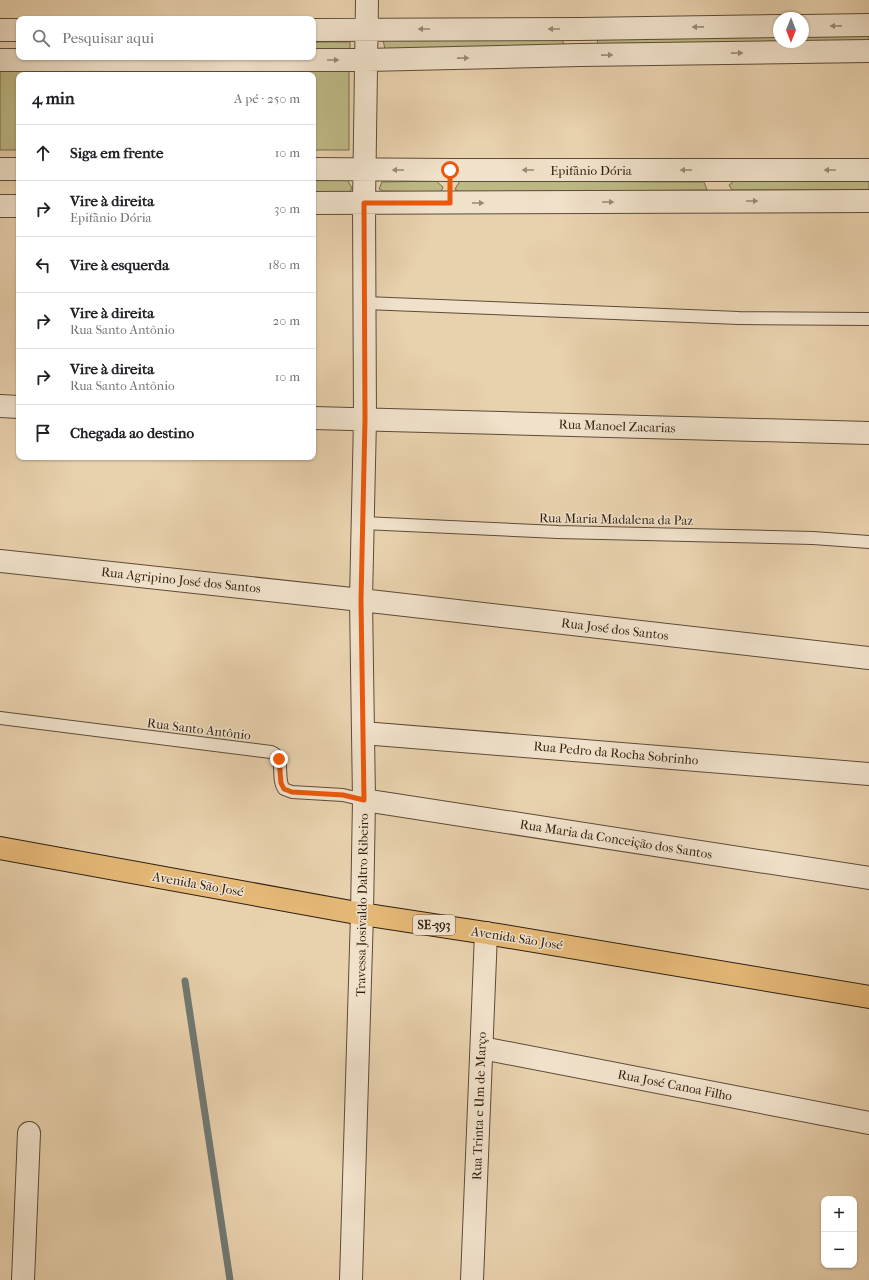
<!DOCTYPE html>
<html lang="pt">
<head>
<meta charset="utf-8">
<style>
	:root { --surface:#fff; --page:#f2f2f2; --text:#202124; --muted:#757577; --line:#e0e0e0 }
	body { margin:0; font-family:"IM FELL French Canon",serif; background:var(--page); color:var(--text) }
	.controls { position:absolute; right:12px; bottom:12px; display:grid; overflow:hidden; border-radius:8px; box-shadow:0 1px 3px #0004 }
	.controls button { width:36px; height:36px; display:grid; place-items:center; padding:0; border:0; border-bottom:1px solid var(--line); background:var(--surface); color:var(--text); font:20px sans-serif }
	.compass { position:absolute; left:773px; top:12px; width:36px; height:36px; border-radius:50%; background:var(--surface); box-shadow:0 1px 3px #0004; rotate:180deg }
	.stop { position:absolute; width:12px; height:12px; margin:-9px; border:3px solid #ea580c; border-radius:50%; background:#fff }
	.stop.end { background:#ea580c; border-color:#fff; box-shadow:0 1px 4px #0008 }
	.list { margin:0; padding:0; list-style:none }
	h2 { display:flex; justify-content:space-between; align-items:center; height:52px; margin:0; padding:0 16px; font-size:17px }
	h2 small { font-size:13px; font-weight:400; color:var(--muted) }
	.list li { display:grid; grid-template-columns:26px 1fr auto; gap:12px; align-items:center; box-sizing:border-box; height:56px; padding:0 16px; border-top:1px solid var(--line) }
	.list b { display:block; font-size:15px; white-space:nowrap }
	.list p { margin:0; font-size:13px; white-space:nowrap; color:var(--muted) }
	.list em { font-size:13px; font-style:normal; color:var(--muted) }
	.icon { flex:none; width:22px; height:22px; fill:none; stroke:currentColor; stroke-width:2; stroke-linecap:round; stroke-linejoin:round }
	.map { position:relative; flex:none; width:869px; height:1280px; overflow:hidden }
	.search { position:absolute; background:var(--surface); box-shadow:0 1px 3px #0004; left:16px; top:16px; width:300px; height:44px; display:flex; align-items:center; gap:10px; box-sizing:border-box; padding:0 14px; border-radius:8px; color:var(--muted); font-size:15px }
	.panel { position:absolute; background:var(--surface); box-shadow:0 1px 3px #0004; left:16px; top:72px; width:300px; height:388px; border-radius:8px }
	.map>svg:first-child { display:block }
	.green { fill:#bdb985; stroke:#766c4b }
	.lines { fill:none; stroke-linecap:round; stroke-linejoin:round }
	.stream { stroke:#707973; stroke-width:7 }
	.service-casing { stroke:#5d4b38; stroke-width:14 }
	.minor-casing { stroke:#5d4b38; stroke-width:24 }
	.primary-casing { stroke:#2f1e11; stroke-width:24 }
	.service { stroke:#f0e1ca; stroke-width:12 }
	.minor { stroke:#f0e1ca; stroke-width:22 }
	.primary { stroke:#e4b876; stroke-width:22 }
	.oneway { fill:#998977 }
	.route { stroke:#ea580c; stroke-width:5 }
	.labels { text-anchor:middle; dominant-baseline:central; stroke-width:3; stroke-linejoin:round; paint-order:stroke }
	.shield { fill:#f0e1ca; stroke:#695848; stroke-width:1 }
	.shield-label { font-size:12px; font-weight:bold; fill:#2f1e11 }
	.street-label { font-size:13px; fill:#2f1e11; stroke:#f0e1ca }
</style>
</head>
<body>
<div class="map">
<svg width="869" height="1280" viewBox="0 0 869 1280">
	<rect width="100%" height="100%" fill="#e8d1ad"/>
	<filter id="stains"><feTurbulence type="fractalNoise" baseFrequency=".005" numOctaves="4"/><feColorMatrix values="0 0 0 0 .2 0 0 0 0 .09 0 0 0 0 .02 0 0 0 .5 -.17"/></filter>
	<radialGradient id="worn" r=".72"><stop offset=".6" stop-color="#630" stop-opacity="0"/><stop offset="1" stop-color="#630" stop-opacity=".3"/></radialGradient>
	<path class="green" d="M 869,32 L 869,43 L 598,47 L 597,35 L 779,33 L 779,42 L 803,42 L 803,33 Z
		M 562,37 L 565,50 L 385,50 L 383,39 Z
		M 313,42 L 350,42 L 350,52 L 313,52 Z
		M 0,70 L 349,71 L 349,150 L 313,150 L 313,75 L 19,75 L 19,150 L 0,150 Z
		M 346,178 L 352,188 L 348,195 L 313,194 L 313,179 Z
		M 735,180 L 869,180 L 869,190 L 732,190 L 729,185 Z
		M 436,181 L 443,187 L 441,192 L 383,191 L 379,189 L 382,182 Z
		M 460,181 L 704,182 L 707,190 L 459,192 L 455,189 Z"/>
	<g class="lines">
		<path class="stream" d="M 185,981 L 230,1280"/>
		<g class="service-casing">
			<path id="service" d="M 365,303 L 739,318 L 869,319
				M 363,523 L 558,532 L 813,538 L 869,542
				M 0,718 L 271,752 C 286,757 276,779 284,789 L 292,792 L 343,795 L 364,800"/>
		</g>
		<g class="minor-casing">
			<path id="minor" d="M 803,26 L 869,25
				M 0,30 L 19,30
				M 313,30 L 580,29 L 779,26
				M 0,60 L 366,60 L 580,55 L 869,51
				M 0,169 L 19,169
				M 313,169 L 450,170 L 869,170
				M 313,203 L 869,201
				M 0,206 L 19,206
				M 0,406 L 19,407
				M 313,418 L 869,433
				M 0,561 L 361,600 L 869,658
				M 363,733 L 869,774
				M 364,800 L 869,878
				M 482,1048 L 869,1123
				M 23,1280 L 29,1133
				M 351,1280 L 362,914 L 364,800 L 361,600 L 365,419 L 364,203 L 367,0
				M 472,1280 L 486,933"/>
		</g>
		<g class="primary-casing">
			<path id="primary" d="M 0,848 L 362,914 L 486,933 L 869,997"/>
		</g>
		<use href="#service" class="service"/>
		<use href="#minor" class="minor"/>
		<use href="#primary" class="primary"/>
	</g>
	<defs><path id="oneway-solid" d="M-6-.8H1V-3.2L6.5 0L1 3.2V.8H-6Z"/></defs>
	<g class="oneway">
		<use href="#oneway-solid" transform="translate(836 26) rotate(179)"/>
		<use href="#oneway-solid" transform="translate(698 27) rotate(179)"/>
		<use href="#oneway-solid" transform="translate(424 29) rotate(180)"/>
		<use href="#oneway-solid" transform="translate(554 29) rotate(180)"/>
		<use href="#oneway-solid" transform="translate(737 53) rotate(-1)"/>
		<use href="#oneway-solid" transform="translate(607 55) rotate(-1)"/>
		<use href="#oneway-solid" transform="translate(463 58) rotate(-1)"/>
		<use href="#oneway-solid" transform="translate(333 60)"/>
		<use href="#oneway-solid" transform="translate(398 170) rotate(-180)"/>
		<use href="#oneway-solid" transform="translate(528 170) rotate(180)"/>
		<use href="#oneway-solid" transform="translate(686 170) rotate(180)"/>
		<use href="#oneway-solid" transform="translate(830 170) rotate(180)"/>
		<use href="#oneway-solid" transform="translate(752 201)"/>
		<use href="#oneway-solid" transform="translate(608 202)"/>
		<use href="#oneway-solid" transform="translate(478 203)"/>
	</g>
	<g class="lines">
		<path class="route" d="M 279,759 L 281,783 L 284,789 L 292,792 L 343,795 L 364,800 L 361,600 L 365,419 L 364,203 L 450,203 L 450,170"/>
	</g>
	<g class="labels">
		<rect class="shield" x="413" y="915" width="42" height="20" rx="3"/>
		<g class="shield-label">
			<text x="434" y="925">SE-393</text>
		</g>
		<g class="street-label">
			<text x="591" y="170">Epifânio Dória</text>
			<text transform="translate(617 426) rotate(2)">Rua Manoel Zacarias</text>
			<text transform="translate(616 519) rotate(1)">Rua Maria Madalena da Paz</text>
			<text transform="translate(181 580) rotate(6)">Rua Agripino José dos Santos</text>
			<text transform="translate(615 629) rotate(7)">Rua José dos Santos</text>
			<text transform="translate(199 729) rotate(7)">Rua Santo Antônio</text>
			<text transform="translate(616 753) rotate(5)">Rua Pedro da Rocha Sobrinho</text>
			<text transform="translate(616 839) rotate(9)">Rua Maria da Conceição dos Santos</text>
			<text transform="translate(198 884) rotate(10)">Avenida São José</text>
			<text transform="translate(362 905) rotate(-89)">Travessa Josivaldo Daltro Ribeiro</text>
			<text transform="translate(517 938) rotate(9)">Avenida São José</text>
			<text transform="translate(675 1085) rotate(11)">Rua José Canoa Filho</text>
			<text transform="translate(479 1106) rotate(-88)">Rua Trinta e Um de Março</text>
		</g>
	</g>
	<rect width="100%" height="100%" filter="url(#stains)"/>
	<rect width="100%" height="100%" fill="url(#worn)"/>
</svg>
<div class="controls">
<button>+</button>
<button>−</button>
</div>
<svg class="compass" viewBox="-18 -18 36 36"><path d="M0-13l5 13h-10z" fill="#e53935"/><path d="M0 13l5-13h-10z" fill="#757577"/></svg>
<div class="stop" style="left:450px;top:170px"></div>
<div class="stop end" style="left:279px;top:759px"></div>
<div class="search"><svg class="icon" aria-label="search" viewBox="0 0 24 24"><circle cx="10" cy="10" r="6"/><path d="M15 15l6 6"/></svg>Pesquisar aqui</div>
<section class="panel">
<h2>4 min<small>A pé · 250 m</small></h2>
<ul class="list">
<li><svg class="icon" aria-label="ahead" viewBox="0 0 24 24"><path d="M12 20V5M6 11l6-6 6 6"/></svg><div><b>Siga em frente</b></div><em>10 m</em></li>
<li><svg class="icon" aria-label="right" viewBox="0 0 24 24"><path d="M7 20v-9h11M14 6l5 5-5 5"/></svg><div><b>Vire à direita</b><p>Epifânio Dória</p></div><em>30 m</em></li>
<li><svg class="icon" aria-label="left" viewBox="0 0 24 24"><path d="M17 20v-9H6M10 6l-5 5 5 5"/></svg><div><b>Vire à esquerda</b></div><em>180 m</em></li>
<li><svg class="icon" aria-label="right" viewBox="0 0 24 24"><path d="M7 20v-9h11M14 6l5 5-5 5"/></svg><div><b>Vire à direita</b><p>Rua Santo Antônio</p></div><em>20 m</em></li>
<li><svg class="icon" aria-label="right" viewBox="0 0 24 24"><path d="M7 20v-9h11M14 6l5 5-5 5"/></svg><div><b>Vire à direita</b><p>Rua Santo Antônio</p></div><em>10 m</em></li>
<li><svg class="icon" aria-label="arrive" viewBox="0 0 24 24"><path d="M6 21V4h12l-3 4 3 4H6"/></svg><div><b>Chegada ao destino</b></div></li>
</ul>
</section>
</div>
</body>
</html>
